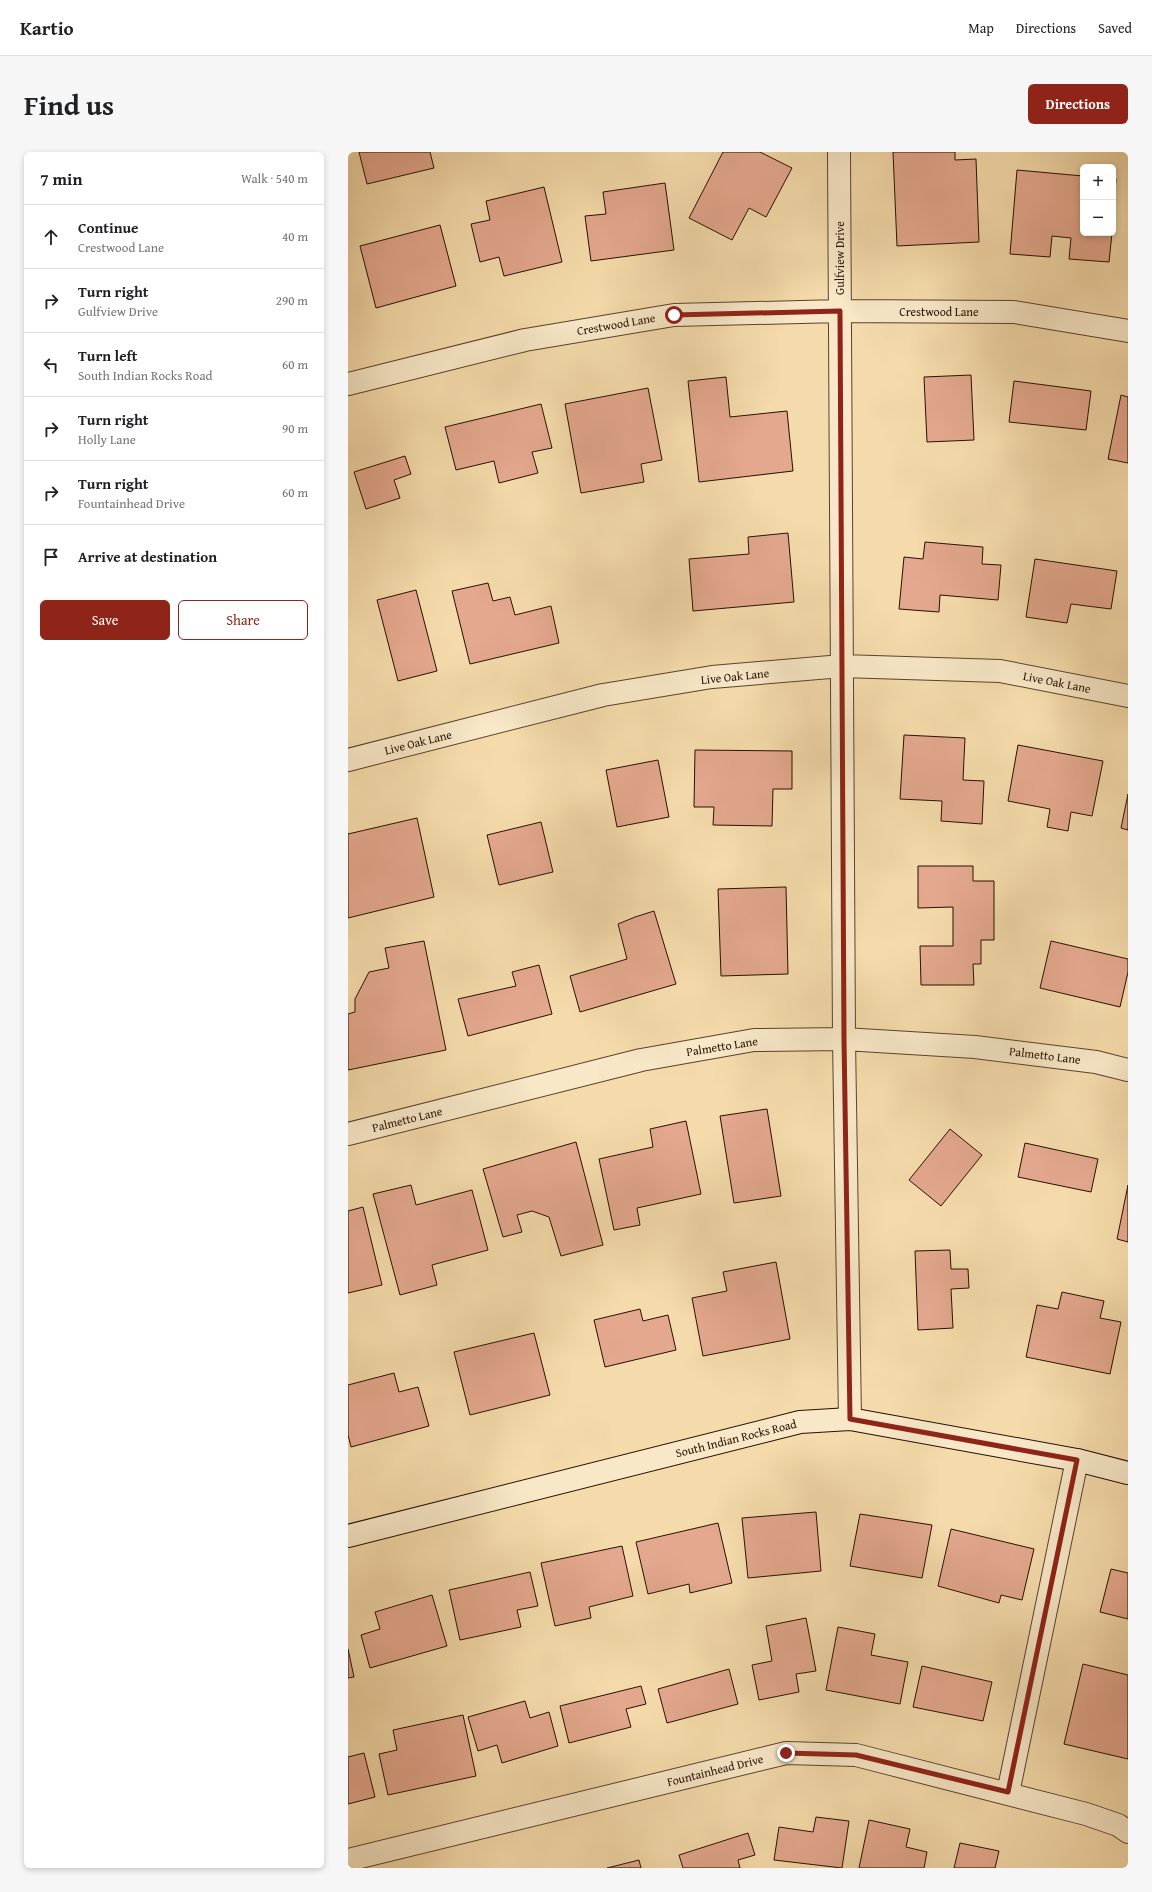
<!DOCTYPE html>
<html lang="en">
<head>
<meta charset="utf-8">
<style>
	:root { --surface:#fff; --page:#f6f6f6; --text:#202124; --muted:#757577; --line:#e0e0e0; --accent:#8f2418 }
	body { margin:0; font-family:"Gentium Book Plus",serif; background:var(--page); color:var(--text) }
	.controls { position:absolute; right:12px; top:12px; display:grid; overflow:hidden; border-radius:6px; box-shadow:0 2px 6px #0003 }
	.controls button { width:36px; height:36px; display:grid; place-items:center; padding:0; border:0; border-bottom:1px solid var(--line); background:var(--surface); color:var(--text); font:20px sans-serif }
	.stop { position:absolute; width:12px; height:12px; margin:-9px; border:3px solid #8f2418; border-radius:50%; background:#fff }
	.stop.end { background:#8f2418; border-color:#fff; box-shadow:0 1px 4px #0008 }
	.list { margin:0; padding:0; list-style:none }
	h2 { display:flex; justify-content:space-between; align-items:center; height:52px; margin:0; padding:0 16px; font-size:17px }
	h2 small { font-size:13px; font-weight:400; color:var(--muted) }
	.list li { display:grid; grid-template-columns:26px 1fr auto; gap:12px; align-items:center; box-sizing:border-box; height:64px; padding:0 16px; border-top:1px solid var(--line) }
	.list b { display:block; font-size:15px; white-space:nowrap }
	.list p { margin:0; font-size:13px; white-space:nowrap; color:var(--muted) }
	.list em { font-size:13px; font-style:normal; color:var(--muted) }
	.actions { display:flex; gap:8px; padding:12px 16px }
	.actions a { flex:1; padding:9px 0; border:1px solid var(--accent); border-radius:6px; text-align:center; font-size:14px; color:var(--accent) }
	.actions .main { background:var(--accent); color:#fff }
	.icon { flex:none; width:22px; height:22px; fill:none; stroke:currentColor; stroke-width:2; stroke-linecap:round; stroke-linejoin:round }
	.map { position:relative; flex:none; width:780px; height:1716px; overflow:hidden; border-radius:6px }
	header { display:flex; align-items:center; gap:24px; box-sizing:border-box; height:56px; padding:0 20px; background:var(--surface); border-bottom:1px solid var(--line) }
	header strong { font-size:19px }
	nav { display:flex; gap:22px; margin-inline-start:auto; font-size:14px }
	.intro { display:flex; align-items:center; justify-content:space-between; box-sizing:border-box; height:96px; padding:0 24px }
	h1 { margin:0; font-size:28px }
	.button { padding:10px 18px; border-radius:6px; background:var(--accent); color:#fff; font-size:14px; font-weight:700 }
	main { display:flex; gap:24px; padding:0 24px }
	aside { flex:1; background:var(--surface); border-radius:6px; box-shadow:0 2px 6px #0003 }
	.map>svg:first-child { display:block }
	.building { fill:#e4a88e; stroke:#270f00 }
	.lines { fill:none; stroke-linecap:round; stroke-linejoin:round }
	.street-casing { stroke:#5a422b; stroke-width:24 }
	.secondary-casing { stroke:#270f00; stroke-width:24 }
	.street { stroke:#f8e8c8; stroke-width:22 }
	.secondary { stroke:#f8e8c8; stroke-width:22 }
	.route { stroke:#8f2418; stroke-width:5 }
	.labels { text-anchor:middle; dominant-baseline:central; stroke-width:3; stroke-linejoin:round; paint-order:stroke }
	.street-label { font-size:12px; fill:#270f00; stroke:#f8e8c8 }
</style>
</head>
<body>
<header>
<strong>Kartio</strong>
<nav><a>Map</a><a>Directions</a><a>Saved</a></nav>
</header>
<div class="intro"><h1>Find us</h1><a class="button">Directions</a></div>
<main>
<aside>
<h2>7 min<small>Walk · 540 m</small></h2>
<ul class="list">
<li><svg class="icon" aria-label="ahead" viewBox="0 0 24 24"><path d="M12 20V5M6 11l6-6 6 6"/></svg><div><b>Continue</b><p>Crestwood Lane</p></div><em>40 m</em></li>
<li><svg class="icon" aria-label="right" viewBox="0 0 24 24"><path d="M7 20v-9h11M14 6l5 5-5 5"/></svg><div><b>Turn right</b><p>Gulfview Drive</p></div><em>290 m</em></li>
<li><svg class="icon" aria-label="left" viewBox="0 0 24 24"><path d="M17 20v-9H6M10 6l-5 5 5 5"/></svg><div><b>Turn left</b><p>South Indian Rocks Road</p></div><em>60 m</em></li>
<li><svg class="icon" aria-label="right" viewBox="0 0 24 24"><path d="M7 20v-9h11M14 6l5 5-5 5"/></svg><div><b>Turn right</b><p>Holly Lane</p></div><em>90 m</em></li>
<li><svg class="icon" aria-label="right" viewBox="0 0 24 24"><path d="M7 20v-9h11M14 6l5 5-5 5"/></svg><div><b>Turn right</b><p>Fountainhead Drive</p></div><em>60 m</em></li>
<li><svg class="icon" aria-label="arrive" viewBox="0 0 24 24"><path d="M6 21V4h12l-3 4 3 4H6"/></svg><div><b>Arrive at destination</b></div></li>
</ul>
<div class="actions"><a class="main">Save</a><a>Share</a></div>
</aside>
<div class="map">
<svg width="780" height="1716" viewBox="0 0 780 1716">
	<rect width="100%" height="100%" fill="#f5dbab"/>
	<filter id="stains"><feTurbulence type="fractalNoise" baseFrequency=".005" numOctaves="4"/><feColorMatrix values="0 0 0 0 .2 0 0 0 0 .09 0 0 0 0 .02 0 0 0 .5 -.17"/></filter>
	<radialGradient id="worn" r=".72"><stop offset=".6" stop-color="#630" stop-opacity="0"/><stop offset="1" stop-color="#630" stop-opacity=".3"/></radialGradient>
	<path class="building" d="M 11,0 L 82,0 L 86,16 L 19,32 Z
		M 375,0 L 412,0 L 444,16 L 418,65 L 401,56 L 384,88 L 341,66 Z
		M 545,0 L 607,0 L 607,8 L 628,7 L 631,90 L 549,94 Z
		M 669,18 L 735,24 L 735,81 L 764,81 L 761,110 L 721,107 L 723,86 L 704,84 L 702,105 L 662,102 Z
		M 765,26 L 768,27 L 765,65 Z
		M 317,31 L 326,98 L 243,109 L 237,64 L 258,62 L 255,40 Z
		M 196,35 L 214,110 L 156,124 L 151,105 L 132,110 L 123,72 L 142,68 L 138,49 Z
		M 92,73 L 108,134 L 28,156 L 12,94 Z
		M 623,223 L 626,288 L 579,290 L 576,225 Z
		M 378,225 L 382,265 L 439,259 L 445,319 L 351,330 L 340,229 Z
		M 666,229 L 743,239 L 738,278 L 661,270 Z
		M 300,236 L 314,308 L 293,312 L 296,330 L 233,341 L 217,252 Z
		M 773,243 L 780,245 L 780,311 L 760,307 Z
		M 193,252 L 204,296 L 184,300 L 190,321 L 151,331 L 146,309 L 108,318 L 97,275 Z
		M 57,304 L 63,322 L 46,328 L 52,346 L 18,357 L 6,320 Z
		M 440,381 L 446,450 L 345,459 L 341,407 L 401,402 L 400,385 Z
		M 577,390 L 635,395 L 634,412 L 653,413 L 650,448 L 592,443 L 591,460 L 551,457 L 556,405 L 575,407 Z
		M 687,407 L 769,419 L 763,457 L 723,452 L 719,471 L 678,465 Z
		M 140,431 L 145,449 L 162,445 L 167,463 L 203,454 L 211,491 L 122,512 L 104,439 Z
		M 68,438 L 89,519 L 50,529 L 29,448 Z
		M 556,583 L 617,586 L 615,628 L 636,629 L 634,672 L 593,669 L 594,649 L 552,647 Z
		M 670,593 L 755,609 L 744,664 L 723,660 L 720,679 L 699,675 L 702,657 L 660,649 Z
		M 347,598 L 444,599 L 444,637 L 425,637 L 424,674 L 365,673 L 366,655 L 346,655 Z
		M 310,608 L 321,665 L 269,675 L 258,618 Z
		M 780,642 L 780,678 L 773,676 Z
		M 69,666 L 86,745 L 0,766 L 0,682 Z
		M 193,670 L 205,720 L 151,733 L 139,683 Z
		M 570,714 L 625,714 L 625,729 L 646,729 L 646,788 L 633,788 L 633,812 L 625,812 L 626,833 L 573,833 L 572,794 L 605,794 L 605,755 L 570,756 Z
		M 438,735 L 440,822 L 373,824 L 370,737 Z
		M 306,759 L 328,832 L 232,860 L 222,824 L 279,807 L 270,772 L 287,765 Z
		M 76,789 L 98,898 L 0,918 L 0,862 L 7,860 L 7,847 L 21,820 L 41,816 L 37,796 Z
		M 703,789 L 780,807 L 780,820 L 772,855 L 692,836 Z
		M 191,813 L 204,862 L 120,884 L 110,847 L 168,834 L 164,820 Z
		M 419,957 L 433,1044 L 386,1051 L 372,964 Z
		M 338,969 L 353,1042 L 289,1056 L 292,1073 L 266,1078 L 251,1007 L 305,995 L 302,977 Z
		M 602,977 L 634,1003 L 593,1054 L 561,1028 Z
		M 228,990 L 255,1093 L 213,1104 L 201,1065 L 184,1059 L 169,1063 L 174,1080 L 155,1085 L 135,1017 Z
		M 677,991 L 750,1007 L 743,1040 L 670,1025 Z
		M 63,1033 L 68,1053 L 124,1038 L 140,1098 L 84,1113 L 89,1133 L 52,1143 L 25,1042 Z
		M 780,1033 L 780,1090 L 769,1087 Z
		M 15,1055 L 34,1133 L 0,1141 L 0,1059 Z
		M 602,1098 L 603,1117 L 620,1117 L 621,1136 L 603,1137 L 605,1176 L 570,1178 L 567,1099 Z
		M 428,1110 L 442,1187 L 355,1204 L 344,1146 L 379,1139 L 375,1120 Z
		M 714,1140 L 756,1149 L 752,1166 L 773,1170 L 762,1222 L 678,1205 L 689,1153 L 710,1157 Z
		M 292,1157 L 295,1169 L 320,1163 L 328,1198 L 257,1215 L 246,1168 Z
		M 186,1181 L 202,1243 L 122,1263 L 106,1200 Z
		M 46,1221 L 51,1240 L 70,1235 L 81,1274 L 3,1295 L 0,1283 L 0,1233 Z
		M 468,1360 L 473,1419 L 400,1426 L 394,1366 Z
		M 512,1362 L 584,1373 L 574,1426 L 502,1414 Z
		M 370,1371 L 384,1431 L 342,1441 L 341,1432 L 300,1442 L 288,1390 Z
		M 603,1377 L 686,1397 L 674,1448 L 653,1443 L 651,1451 L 590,1434 Z
		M 274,1394 L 285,1444 L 241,1455 L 243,1466 L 207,1474 L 193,1411 Z
		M 763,1417 L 780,1421 L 780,1467 L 752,1460 Z
		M 182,1420 L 190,1454 L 169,1458 L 173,1475 L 112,1488 L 101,1438 Z
		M 84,1443 L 99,1494 L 22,1516 L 13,1483 L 32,1477 L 27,1460 Z
		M 458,1466 L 468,1519 L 448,1522 L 451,1540 L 411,1548 L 404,1513 L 424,1509 L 418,1474 Z
		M 490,1475 L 527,1482 L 523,1503 L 560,1510 L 552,1552 L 478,1538 Z
		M 0,1497 L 6,1525 L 0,1526 Z
		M 735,1512 L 780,1523 L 780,1607 L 716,1592 Z
		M 574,1514 L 644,1530 L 635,1569 L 565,1555 Z
		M 381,1517 L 390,1552 L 319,1571 L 310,1537 Z
		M 293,1534 L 298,1552 L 278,1557 L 283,1575 L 221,1591 L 212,1554 Z
		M 177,1549 L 182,1566 L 201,1560 L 210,1594 L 154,1611 L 149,1593 L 130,1599 L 120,1565 Z
		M 115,1563 L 128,1624 L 40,1643 L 31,1602 L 49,1598 L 45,1578 Z
		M 16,1601 L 27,1645 L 0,1652 L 0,1605 Z
		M 468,1665 L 501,1669 L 494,1716 L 426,1708 L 431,1675 L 465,1680 Z
		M 521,1668 L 562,1677 L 558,1695 L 579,1700 L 576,1716 L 511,1716 Z
		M 400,1681 L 407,1703 L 390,1708 L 392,1716 L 335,1716 L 331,1703 Z
		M 612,1691 L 651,1699 L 647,1716 L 606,1716 Z
		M 291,1708 L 293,1716 L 259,1716 Z"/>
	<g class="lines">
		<g class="street-casing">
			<path id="street" d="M 491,0 L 496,887 L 502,1267
				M 0,232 L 177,188 L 326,163 L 492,159 L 666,160 L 780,179
				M 0,608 L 255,543 L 364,525 L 494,514 L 652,519 L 780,544
				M 0,982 L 293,908 L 406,888 L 496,887 L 627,895 L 748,910 L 780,918
				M 660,1641 L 729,1308
				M 0,1708 L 438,1601 L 508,1603 L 738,1662 L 770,1673 L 780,1680"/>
		</g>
		<g class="secondary-casing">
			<path id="secondary" d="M 0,1384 L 452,1270 L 502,1267 L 729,1308 L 780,1321"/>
		</g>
		<use href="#street" class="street"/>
		<use href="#secondary" class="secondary"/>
	</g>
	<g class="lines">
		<path class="route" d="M 326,163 L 492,159 L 496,887 L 502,1267 L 729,1308 L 660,1640 L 508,1603 L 438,1601"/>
	</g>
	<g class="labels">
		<g class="street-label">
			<text transform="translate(491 106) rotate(-90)">Gulfview Drive</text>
			<text x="591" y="159">Crestwood Lane</text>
			<text transform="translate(268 172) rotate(-10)">Crestwood Lane</text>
			<text transform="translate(387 524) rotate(-6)">Live Oak Lane</text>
			<text transform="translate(709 530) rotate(11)">Live Oak Lane</text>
			<text transform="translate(70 590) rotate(-14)">Live Oak Lane</text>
			<text transform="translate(374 894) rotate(-9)">Palmetto Lane</text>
			<text transform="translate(697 903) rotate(7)">Palmetto Lane</text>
			<text transform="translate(59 967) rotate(-14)">Palmetto Lane</text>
			<text transform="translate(388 1286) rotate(-14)">South Indian Rocks Road</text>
			<text transform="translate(367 1618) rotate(-14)">Fountainhead Drive</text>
		</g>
	</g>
	<rect width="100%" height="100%" filter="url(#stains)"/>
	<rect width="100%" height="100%" fill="url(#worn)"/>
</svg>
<div class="controls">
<button>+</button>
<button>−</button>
</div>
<div class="stop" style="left:326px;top:163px"></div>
<div class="stop end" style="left:438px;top:1601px"></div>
</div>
</main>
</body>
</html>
